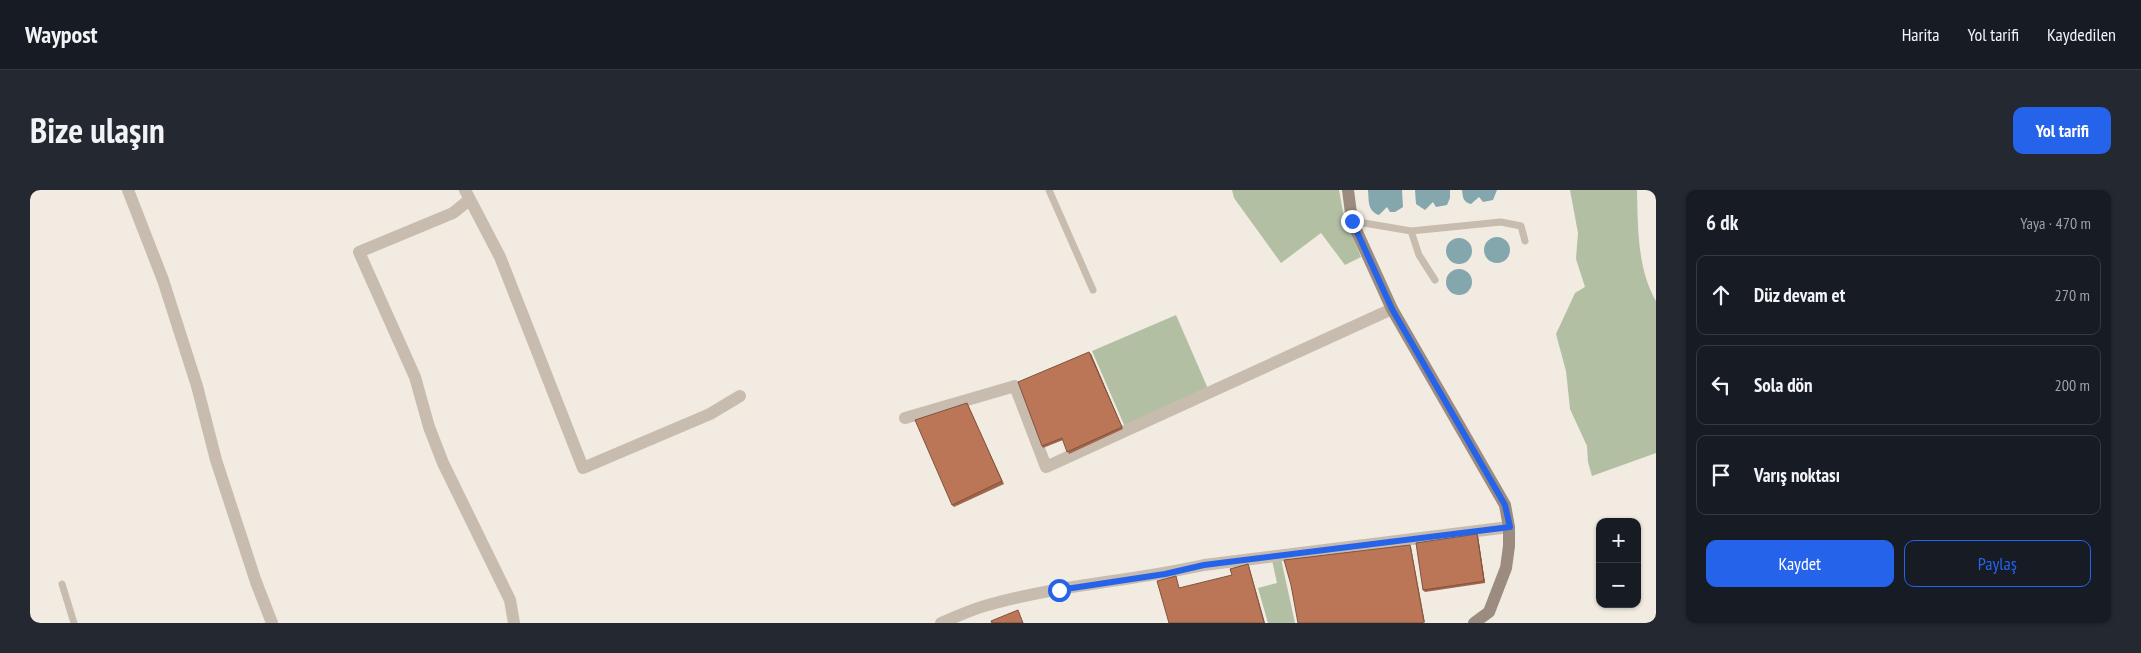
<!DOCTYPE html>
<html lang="tr">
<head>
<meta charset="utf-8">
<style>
	:root { --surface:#171b24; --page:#242831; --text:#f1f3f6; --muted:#9ea1a6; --line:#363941; --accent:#2563eb }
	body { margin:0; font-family:"PT Sans Narrow",sans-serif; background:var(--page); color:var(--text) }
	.controls { position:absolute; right:15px; bottom:15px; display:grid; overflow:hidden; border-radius:10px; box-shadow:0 1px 4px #0004 }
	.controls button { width:45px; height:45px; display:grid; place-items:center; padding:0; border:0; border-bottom:1px solid var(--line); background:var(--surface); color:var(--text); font:25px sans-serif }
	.stop { position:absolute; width:15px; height:15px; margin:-11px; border:4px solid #2563eb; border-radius:50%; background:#fff }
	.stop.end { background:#2563eb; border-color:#fff; box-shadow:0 1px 5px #0008 }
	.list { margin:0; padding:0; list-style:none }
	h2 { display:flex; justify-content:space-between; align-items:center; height:65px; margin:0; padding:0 20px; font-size:21px }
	h2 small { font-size:16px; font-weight:400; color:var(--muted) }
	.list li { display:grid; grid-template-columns:32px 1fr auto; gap:15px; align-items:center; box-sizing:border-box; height:80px; margin:0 10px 10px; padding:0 10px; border:1px solid var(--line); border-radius:10px }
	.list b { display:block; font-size:19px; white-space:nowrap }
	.list em { font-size:16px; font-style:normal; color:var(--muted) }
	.actions { display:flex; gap:10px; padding:15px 20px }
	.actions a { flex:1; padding:11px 0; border:1px solid var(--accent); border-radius:10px; text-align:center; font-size:18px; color:var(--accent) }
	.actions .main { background:var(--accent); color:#fff }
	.icon { flex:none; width:28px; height:28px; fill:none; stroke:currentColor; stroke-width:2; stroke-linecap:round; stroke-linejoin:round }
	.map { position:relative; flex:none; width:1626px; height:433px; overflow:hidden; border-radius:10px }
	header { display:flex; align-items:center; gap:30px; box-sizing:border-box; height:70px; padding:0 25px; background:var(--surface); border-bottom:1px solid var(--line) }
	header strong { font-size:24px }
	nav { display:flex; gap:28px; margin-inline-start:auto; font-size:18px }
	.intro { display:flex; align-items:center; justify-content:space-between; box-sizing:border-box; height:120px; padding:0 30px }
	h1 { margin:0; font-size:35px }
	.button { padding:12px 22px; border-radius:10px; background:var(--accent); color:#fff; font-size:18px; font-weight:700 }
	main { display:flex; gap:30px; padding:0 30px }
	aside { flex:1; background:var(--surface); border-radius:10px; box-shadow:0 1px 4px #0004 }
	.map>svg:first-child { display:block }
	.green { fill:#b3bfa2 }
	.water { fill:#83a7ac }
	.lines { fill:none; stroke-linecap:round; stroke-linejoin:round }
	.lane { stroke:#c8bcae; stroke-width:7 }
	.street { stroke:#c8bcae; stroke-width:12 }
	.secondary { stroke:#9c8c80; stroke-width:12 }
	.wall { fill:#a0654b }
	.shaded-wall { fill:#82533d }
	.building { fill:#ba7657; stroke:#82533d }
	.route { stroke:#2563eb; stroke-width:6 }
</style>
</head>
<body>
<header>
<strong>Waypost</strong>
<nav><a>Harita</a><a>Yol tarifi</a><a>Kaydedilen</a></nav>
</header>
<div class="intro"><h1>Bize ulaşın</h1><a class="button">Yol tarifi</a></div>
<main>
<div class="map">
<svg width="1626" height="433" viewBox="0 0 1626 433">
	<rect width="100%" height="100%" fill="#f1ebe1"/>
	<path class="green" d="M 1202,0 L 1309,0 L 1313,22 L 1331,67 L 1315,75 L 1291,43 L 1251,73 L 1204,8 Z
		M 1540,0 L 1607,0 C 1608,36 1607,79 1626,111 L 1626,263 L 1562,286 L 1558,272 L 1557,256 L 1540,219 L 1536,181 L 1526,144 L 1545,103 L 1555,97 L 1546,69 L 1548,43 Z
		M 1146,125 L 1179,201 L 1095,237 L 1062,161 Z
		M 1251,369 L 1265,433 L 1238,433 L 1228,398 L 1247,393 L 1242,370 Z"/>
	<path class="water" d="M 1338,0 L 1372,0 L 1373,17 L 1365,22 L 1360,22 L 1357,17 L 1349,25 C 1337,21 1339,10 1338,0 Z
		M 1385,0 L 1420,0 L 1420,8 L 1417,15 L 1406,17 L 1403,12 L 1395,20 L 1386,14 Z
		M 1432,0 L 1467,0 L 1463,10 L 1453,12 L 1449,7 L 1441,14 C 1433,12 1433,8 1432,0 Z
		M1454 60a13 13 0 1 1 26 0a13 13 0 1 1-26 0Z
		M1416 61a13 13 0 1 1 26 0a13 13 0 1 1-26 0Z
		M1416 92a13 13 0 1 1 26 0a13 13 0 1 1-26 0Z"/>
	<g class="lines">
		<path class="lane" d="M 1019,0 L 1063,100
			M 1324,35 L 1334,33 L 1381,41 L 1471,32 L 1491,36 L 1495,51
			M 1381,41 L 1389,65 L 1405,90
			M 32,394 L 44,433"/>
		<path class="street" d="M 98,0 L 133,90 L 167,196 L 186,270 L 226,392 L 242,433
			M 435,0 L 470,67 L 553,278 L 680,224 L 710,206
			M 439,10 L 423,23 L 329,62 L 385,187 L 399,237 L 413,273 L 480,410 L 484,433
			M 875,228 L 985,196 L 1016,277 L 1362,119
			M 911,433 C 926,427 942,419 958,415 C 1028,395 1103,391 1174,375 L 1479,337"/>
		<path class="secondary" d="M 1318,0 L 1322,31 L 1362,119 L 1475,315 L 1479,337 L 1479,356 L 1476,378 L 1459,422 L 1444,433"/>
	</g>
	<path class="wall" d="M 1061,164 L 1093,239 L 1039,264 L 1033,250 L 1013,258 L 1012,256 Z
		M 937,213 L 974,294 L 924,317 L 922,315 Z
		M 1447,344 L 1448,346 L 1455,393 L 1395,402 L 1393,400 Z"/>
	<path class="shaded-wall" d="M 1059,162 L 1061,164 L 1093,239 L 1092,237 Z
		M 1447,344 L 1448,346 L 1455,393 L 1454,391 Z
		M 1380,355 L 1381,357 L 1395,433 L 1394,432 Z
		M 1218,374 L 1219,376 L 1235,433 L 1234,433 Z"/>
	<path class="building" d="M 1059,162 L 1092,237 L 1037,262 L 1032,248 L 1012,256 L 988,192 Z
		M 937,213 L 972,291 L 922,315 L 885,230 Z
		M 1447,344 L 1454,391 L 1393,400 L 1386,353 Z
		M 1380,355 L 1394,432 L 1390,433 L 1268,433 L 1261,395 L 1254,370 Z
		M 1218,374 L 1234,433 L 1139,433 L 1127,391 L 1146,386 L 1149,398 L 1202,385 L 1200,379 Z
		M 988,420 L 993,433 L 962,433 L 961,431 Z"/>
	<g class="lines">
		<path class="route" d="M 1029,400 L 1135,384 L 1174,375 L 1480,337 L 1475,315 L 1362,119 L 1322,31"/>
	</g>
</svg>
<div class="controls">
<button>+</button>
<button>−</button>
</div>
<div class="stop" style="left:1029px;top:400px"></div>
<div class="stop end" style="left:1322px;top:31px"></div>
</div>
<aside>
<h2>6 dk<small>Yaya · 470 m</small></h2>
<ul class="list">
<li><svg class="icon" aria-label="ahead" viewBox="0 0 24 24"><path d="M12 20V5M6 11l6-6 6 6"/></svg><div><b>Düz devam et</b></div><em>270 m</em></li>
<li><svg class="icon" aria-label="left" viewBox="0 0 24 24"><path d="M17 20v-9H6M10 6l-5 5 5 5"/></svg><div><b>Sola dön</b></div><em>200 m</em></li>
<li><svg class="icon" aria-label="arrive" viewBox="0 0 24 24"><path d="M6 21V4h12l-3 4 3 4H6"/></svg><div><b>Varış noktası</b></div></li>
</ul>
<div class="actions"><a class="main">Kaydet</a><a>Paylaş</a></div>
</aside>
</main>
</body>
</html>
